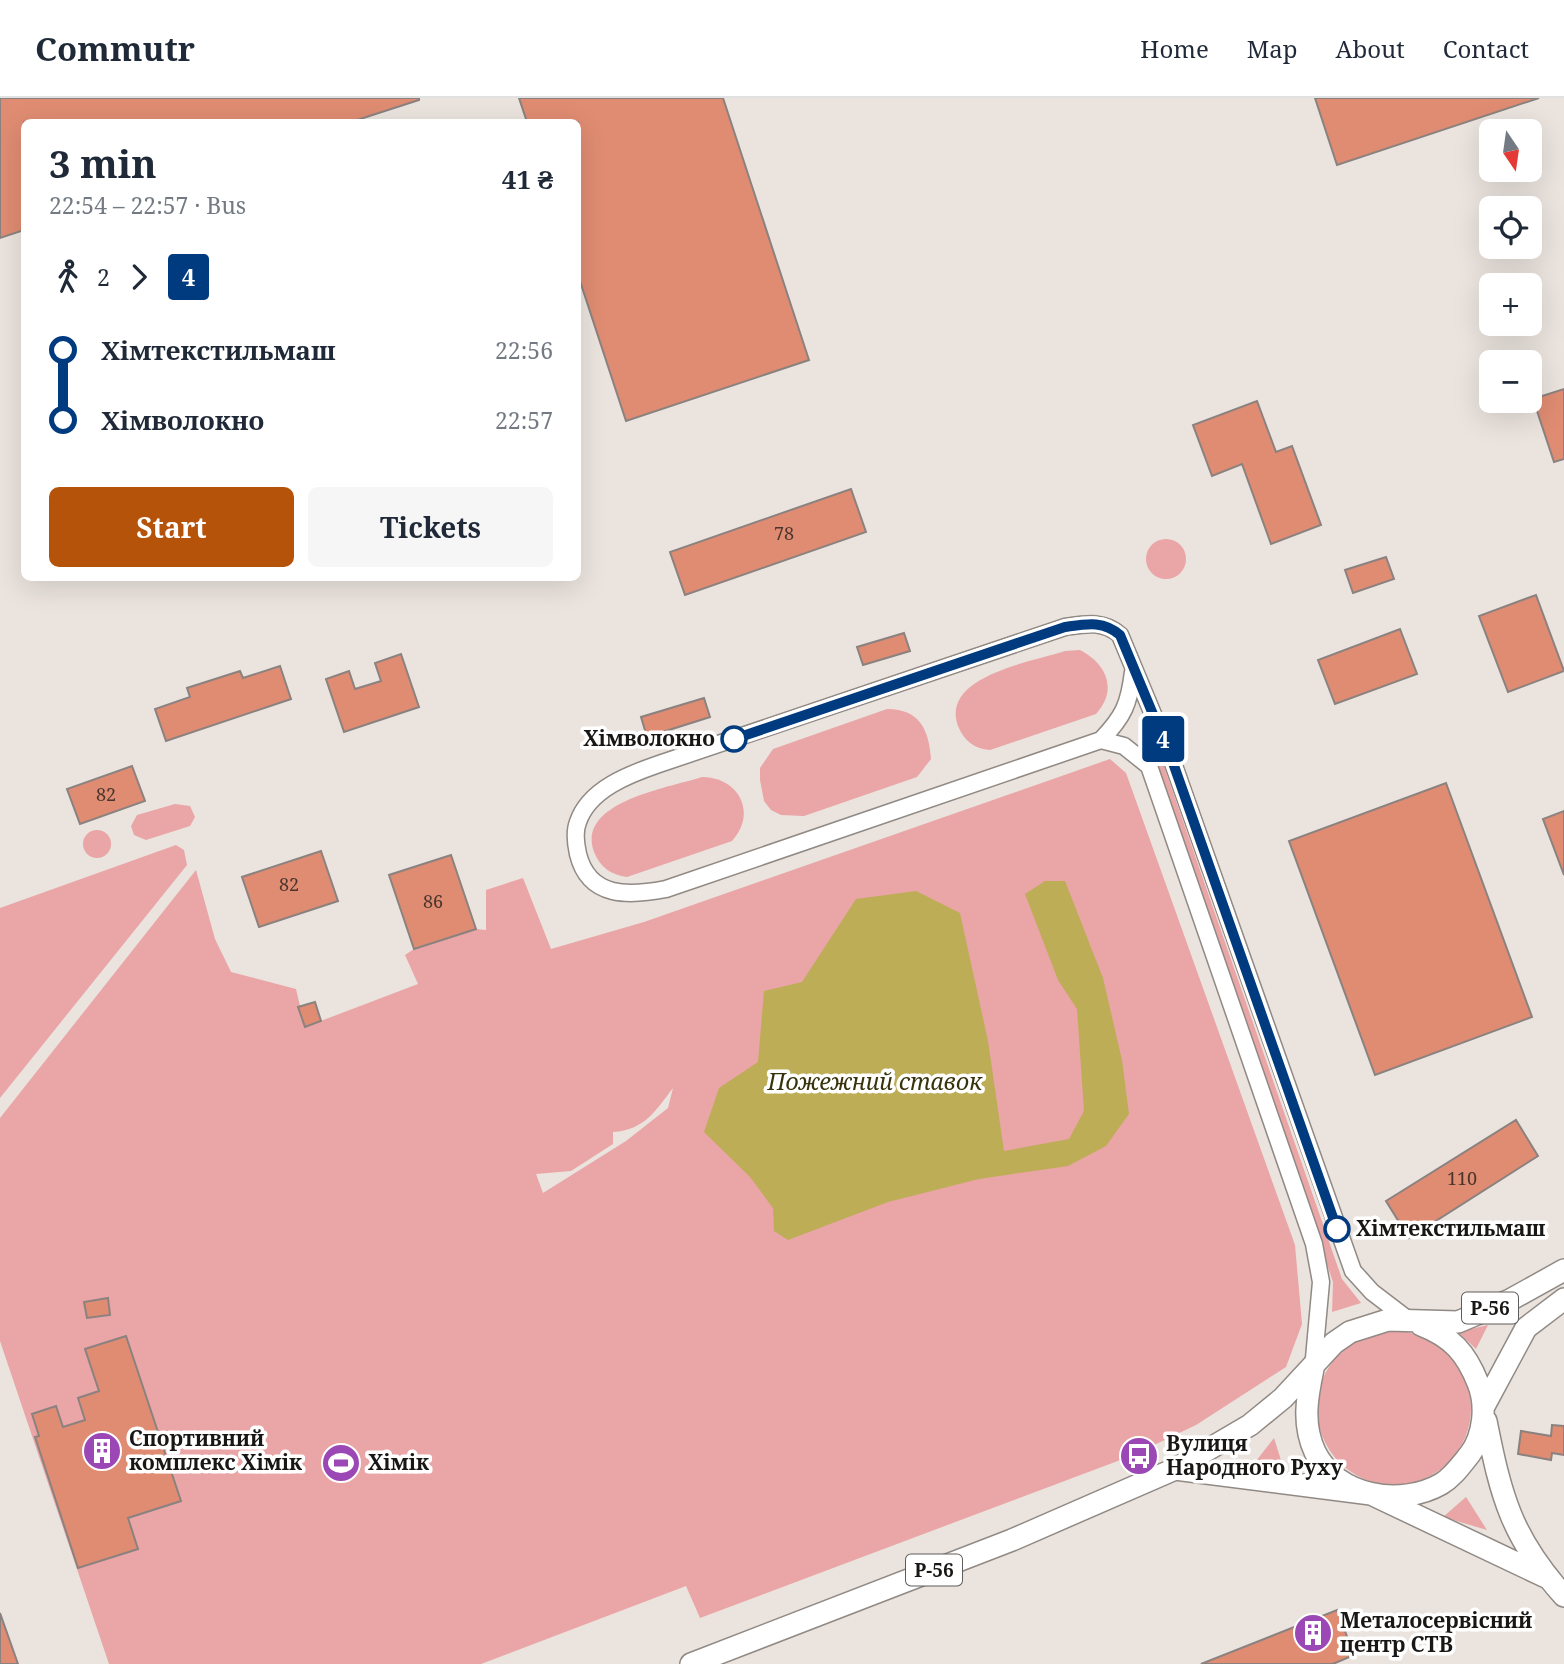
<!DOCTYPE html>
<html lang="en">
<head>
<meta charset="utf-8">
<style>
	:root { --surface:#fff; --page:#f6f6f7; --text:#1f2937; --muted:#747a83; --line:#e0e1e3; --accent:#b45309 }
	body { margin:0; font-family:"Noto Serif",serif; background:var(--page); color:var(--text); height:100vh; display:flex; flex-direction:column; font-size:26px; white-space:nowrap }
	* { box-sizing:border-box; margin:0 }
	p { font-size:23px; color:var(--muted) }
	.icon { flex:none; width:38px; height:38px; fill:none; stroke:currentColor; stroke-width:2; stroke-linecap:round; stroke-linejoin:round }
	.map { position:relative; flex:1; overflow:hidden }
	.drawer { position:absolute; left:21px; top:21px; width:560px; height:462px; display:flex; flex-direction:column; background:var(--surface); border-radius:10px; box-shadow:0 7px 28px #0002 }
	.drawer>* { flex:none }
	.badge { padding:0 14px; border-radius:5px; font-size:24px; line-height:46px }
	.needle { width:46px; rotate:167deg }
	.fabs { position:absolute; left:1479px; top:21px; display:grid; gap:14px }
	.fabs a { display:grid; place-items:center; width:63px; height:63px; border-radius:10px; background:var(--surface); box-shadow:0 7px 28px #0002; font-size:35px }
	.map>.badge { position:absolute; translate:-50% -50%; box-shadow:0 0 0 4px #fff }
	.legs { display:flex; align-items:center; gap:10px; height:77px; padding:0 28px; font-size:23px }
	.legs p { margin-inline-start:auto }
	.head { display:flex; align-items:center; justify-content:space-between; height:119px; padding:0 28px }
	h1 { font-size:38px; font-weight:700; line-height:52px }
	.cta { display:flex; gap:14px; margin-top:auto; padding:14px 28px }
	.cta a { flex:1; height:80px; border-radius:10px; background:var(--accent); color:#fff; font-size:28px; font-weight:700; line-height:80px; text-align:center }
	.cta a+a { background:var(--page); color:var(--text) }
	ul { padding:0 28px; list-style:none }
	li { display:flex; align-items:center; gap:24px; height:70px; font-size:26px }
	li i { display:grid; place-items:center; width:10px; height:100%; margin:0 9px; background:currentColor }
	li i::after { content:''; width:18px; height:18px; margin:-9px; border:5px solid; border-radius:50%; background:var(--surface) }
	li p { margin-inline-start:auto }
	li:first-child i { background:linear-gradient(#0000 50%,currentColor 0) }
	li:last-child i { background:linear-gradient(currentColor 50%,#0000 0) }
	header { display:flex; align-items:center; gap:42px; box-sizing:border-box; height:98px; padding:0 35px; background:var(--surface); border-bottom:2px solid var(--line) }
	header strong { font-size:33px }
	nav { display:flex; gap:38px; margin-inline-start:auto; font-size:24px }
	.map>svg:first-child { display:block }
	.green { fill:#eaa5a6; fill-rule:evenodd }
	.water { fill:#bdad57 }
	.building { fill:#df8c72; stroke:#8b8280; stroke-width:2 }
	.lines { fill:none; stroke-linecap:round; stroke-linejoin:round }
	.minor-casing { stroke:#908984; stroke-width:19 }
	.major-casing { stroke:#908984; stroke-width:24 }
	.minor { stroke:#fff; stroke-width:16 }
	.major { stroke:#fff; stroke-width:21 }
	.line-1-casing { stroke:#fff; stroke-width:16 }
	.line-1 { stroke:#003b80; stroke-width:10 }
	.stop-1-dot { fill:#fff; stroke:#003b80; stroke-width:3.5 }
	.labels { text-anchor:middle; stroke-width:7; stroke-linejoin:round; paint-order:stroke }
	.number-label { font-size:18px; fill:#4a342c }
	.shield { fill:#fff; stroke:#5e5d5b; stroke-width:2 }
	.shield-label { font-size:19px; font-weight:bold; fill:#191715 }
	.stop-label { font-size:21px; font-weight:bold; fill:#191715; stroke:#fff; text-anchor:end }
	.poi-label { font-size:21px; font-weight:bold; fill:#191715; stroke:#fff; text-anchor:start }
	.water-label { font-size:23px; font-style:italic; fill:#39330d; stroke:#fff }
</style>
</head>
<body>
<header>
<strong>Commutr</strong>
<nav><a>Home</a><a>Map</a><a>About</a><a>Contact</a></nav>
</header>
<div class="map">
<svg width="1564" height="1566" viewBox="0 0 1564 1566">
	<rect width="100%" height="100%" fill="#eae3de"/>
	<path class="green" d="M1146 461a20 20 0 1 1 40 0a20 20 0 1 1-40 0Z
		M1080,552C1107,566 1118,592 1096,616L990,652C975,651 964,643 958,628C940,578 1032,564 1065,553Z
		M887,611C920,611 929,632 931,661L917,679L804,718L781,717L771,712L764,703L760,682V670L773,651Z
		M1150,628L1342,1181L1361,1205L1332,1214L1333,1184L1155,662L1145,632Z
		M1110,661L1126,675L1295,1147L1302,1226L1286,1269L1196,1327L1131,1358L700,1520L686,1488L481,1566H109L0,1243V1020L196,772L215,841L231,874L296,891L305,929L418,886L405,857L414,851L476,831L486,832V792L523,780L551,851L644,824ZM673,990L668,1010L626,1043L543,1095L536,1076L571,1073L613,1046V1034C645,1032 656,1012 673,990Z
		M702,679C738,679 758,714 732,743L627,779C611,777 600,769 594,754C576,704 668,690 702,679Z
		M175,706L190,708L195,719L190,728L146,742L134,737L131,728L137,717Z
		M83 746a14 14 0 1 1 28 0a14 14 0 1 1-28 0Z
		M176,747L184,752L187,767L0,1000V810Z
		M1488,1227L1476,1251L1458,1234Z
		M1317 1310a77 77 0 1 1 154 0a77 77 0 1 1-154 0Z
		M1274,1340L1285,1375L1253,1367Z
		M1466,1399L1487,1432L1443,1419Z"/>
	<path class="water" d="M1045,783H1065L1103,880L1122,962L1129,1016L1106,1048L1068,1068L979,1081L888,1104L788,1142L774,1133L773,1110L750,1079L704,1034L719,990L758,964L764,893L802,884L856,801L916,793L960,815L988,943L1004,1053L1069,1041L1084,1013L1077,911L1058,882L1025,796Z"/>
	<path class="building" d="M0,0H419V2L351,24H24V132L0,140Z
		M519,0H723L809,262L626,323L578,177V24H527Z
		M1315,0H1539L1337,67Z
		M1564,291V361L1554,364L1533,301Z
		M1257,303L1276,354L1292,348L1321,427L1271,446L1242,366L1212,378L1193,327Z
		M851,391L866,434L685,497L670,454Z
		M1386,459L1394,481L1353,495L1345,472Z
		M1536,497L1564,573L1508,594L1479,518Z
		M1400,531L1417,576L1335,606L1318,562Z
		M904,535L910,553L863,567L857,549Z
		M401,556L419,609L344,634L326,581L349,573L355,591L381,583L375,565Z
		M280,568L291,601L166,643L155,611L190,599L187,590L240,573L243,580Z
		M704,600L710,619L647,639L641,619Z
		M132,668L145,703L80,726L67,691Z
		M1446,685L1532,919L1375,977L1289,743Z
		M1564,713V777L1543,721Z
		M321,753L338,803L259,829L242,779Z
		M451,757L476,831L414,851L389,777Z
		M315,904L321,923L305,929L298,909Z
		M1516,1022L1538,1058L1409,1140L1386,1103Z
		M108,1200L110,1217L87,1220L84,1204Z
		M126,1238L181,1403L128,1420L138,1451L78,1470L35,1339L39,1338L32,1316L56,1308L63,1329L85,1322L78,1300L99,1293L85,1251Z
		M1552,1327L1564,1328V1357L1552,1355L1551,1362L1518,1356L1521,1333L1551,1338Z
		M1337,1512L1354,1557L1333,1566H1201Z
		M0,1515L18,1566H0Z"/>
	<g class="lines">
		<defs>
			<path id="minor" d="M1101,642C1124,618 1129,606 1133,574
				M1313,1271L1321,1184L1314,1146L1149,668L1124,648L1101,642L666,791C630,798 589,801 578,756C576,747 574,734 578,724C589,691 630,676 659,666L1065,529C1085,526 1103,522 1120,537L1172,662L1353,1173L1372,1194L1410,1223"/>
			<path id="major" d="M1313,1271C1307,1299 1302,1326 1315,1354C1337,1399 1401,1409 1441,1386C1453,1379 1461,1367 1470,1356C1484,1337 1487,1307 1478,1285C1466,1255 1452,1239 1421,1227
				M1483,1310L1526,1230L1564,1201
				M1486,1323C1501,1398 1511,1439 1564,1498
				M1175,1371L1371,1396L1548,1480
				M691,1566L1012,1442L1175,1371L1250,1327L1283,1300L1334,1245L1350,1234L1388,1222L1458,1224L1510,1202L1564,1172"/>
		</defs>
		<use href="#minor" class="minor-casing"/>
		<use href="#major" class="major-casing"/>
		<use href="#minor" class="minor"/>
		<use href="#major" class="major"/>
	</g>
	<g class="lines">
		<defs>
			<path id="line-1" d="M734,641L1065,529C1086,526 1103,522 1120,537L1172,662L1337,1131"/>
		</defs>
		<use href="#line-1" class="line-1-casing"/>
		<use href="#line-1" class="line-1"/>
	</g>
	<defs>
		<symbol id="building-disc" viewBox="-11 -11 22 22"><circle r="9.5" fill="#9b47b6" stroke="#fff"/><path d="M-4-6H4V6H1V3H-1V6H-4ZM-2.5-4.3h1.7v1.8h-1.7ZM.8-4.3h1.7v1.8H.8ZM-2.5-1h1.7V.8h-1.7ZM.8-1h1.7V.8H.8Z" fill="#fff"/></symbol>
		<symbol id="bus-disc" viewBox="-11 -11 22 22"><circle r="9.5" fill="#9b47b6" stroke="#fff"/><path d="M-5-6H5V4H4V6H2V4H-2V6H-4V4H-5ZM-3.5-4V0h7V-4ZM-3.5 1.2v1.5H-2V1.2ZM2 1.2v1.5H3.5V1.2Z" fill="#fff"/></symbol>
		<symbol id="stadium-disc" viewBox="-11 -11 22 22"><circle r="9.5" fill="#9b47b6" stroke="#fff"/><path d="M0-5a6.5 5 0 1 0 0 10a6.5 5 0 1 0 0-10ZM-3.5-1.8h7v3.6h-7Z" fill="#fff"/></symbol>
	</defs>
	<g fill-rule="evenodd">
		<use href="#building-disc" x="80" y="1331" width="44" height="44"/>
		<use href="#bus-disc" x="1117" y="1336" width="44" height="44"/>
		<use href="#stadium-disc" x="319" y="1343" width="44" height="44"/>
		<use href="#building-disc" x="1291" y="1513" width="44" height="44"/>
	</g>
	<g class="stop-1-dot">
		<circle cx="734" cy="641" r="12"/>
		<circle cx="1337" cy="1131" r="12"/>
	</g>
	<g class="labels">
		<g class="number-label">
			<text x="784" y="442">78</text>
			<text x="106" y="703">82</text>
			<text x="289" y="793">82</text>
			<text x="433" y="810">86</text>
			<text x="1462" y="1087">110</text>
		</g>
		<g class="shield">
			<rect x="1462" y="1194.5" width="56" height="31" rx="5"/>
			<rect x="906" y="1456.5" width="56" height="31" rx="5"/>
		</g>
		<g class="shield-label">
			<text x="1490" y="1217">Р-56</text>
			<text x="934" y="1479">Р-56</text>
		</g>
		<g class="stop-label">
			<text x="715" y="648">Хімволокно</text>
			<text x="1356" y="1138" text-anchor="start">Хімтекстильмаш</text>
		</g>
		<g class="poi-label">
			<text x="129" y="1348">Спортивний<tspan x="129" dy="24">комплекс Хімік</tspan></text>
			<text x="1166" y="1353">Вулиця<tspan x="1166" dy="24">Народного Руху</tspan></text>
			<text x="368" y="1372">Хімік</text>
			<text x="1340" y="1530">Металосервісний<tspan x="1340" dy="24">центр СТВ</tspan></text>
		</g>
		<g class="water-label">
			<text x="875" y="992">Пожежний ставок</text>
		</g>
	</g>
</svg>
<div class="fabs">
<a><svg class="needle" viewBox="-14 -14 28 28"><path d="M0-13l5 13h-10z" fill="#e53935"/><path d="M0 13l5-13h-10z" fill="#747a83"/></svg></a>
<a><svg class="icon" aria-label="locate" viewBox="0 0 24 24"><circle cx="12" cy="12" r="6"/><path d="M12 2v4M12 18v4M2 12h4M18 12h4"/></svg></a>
<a>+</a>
<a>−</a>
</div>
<b class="badge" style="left:1163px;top:641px;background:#003b80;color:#fff">4</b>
<section class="drawer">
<div class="head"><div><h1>3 min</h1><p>22:54 – 22:57 · Bus</p></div><b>41 ₴</b></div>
<div class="legs"><svg class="icon" aria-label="walk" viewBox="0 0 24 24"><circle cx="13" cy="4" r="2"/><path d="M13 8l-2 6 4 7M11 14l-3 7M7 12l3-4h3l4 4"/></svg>2<svg class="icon" aria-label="forward" viewBox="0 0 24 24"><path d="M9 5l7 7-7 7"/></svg><b class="badge" style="background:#003b80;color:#fff">4</b></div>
<ul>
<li><i style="color:#003b80"></i><b>Хімтекстильмаш</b><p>22:56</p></li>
<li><i style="color:#003b80"></i><b>Хімволокно</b><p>22:57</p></li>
</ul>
<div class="cta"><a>Start</a><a>Tickets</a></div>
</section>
</div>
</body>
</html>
